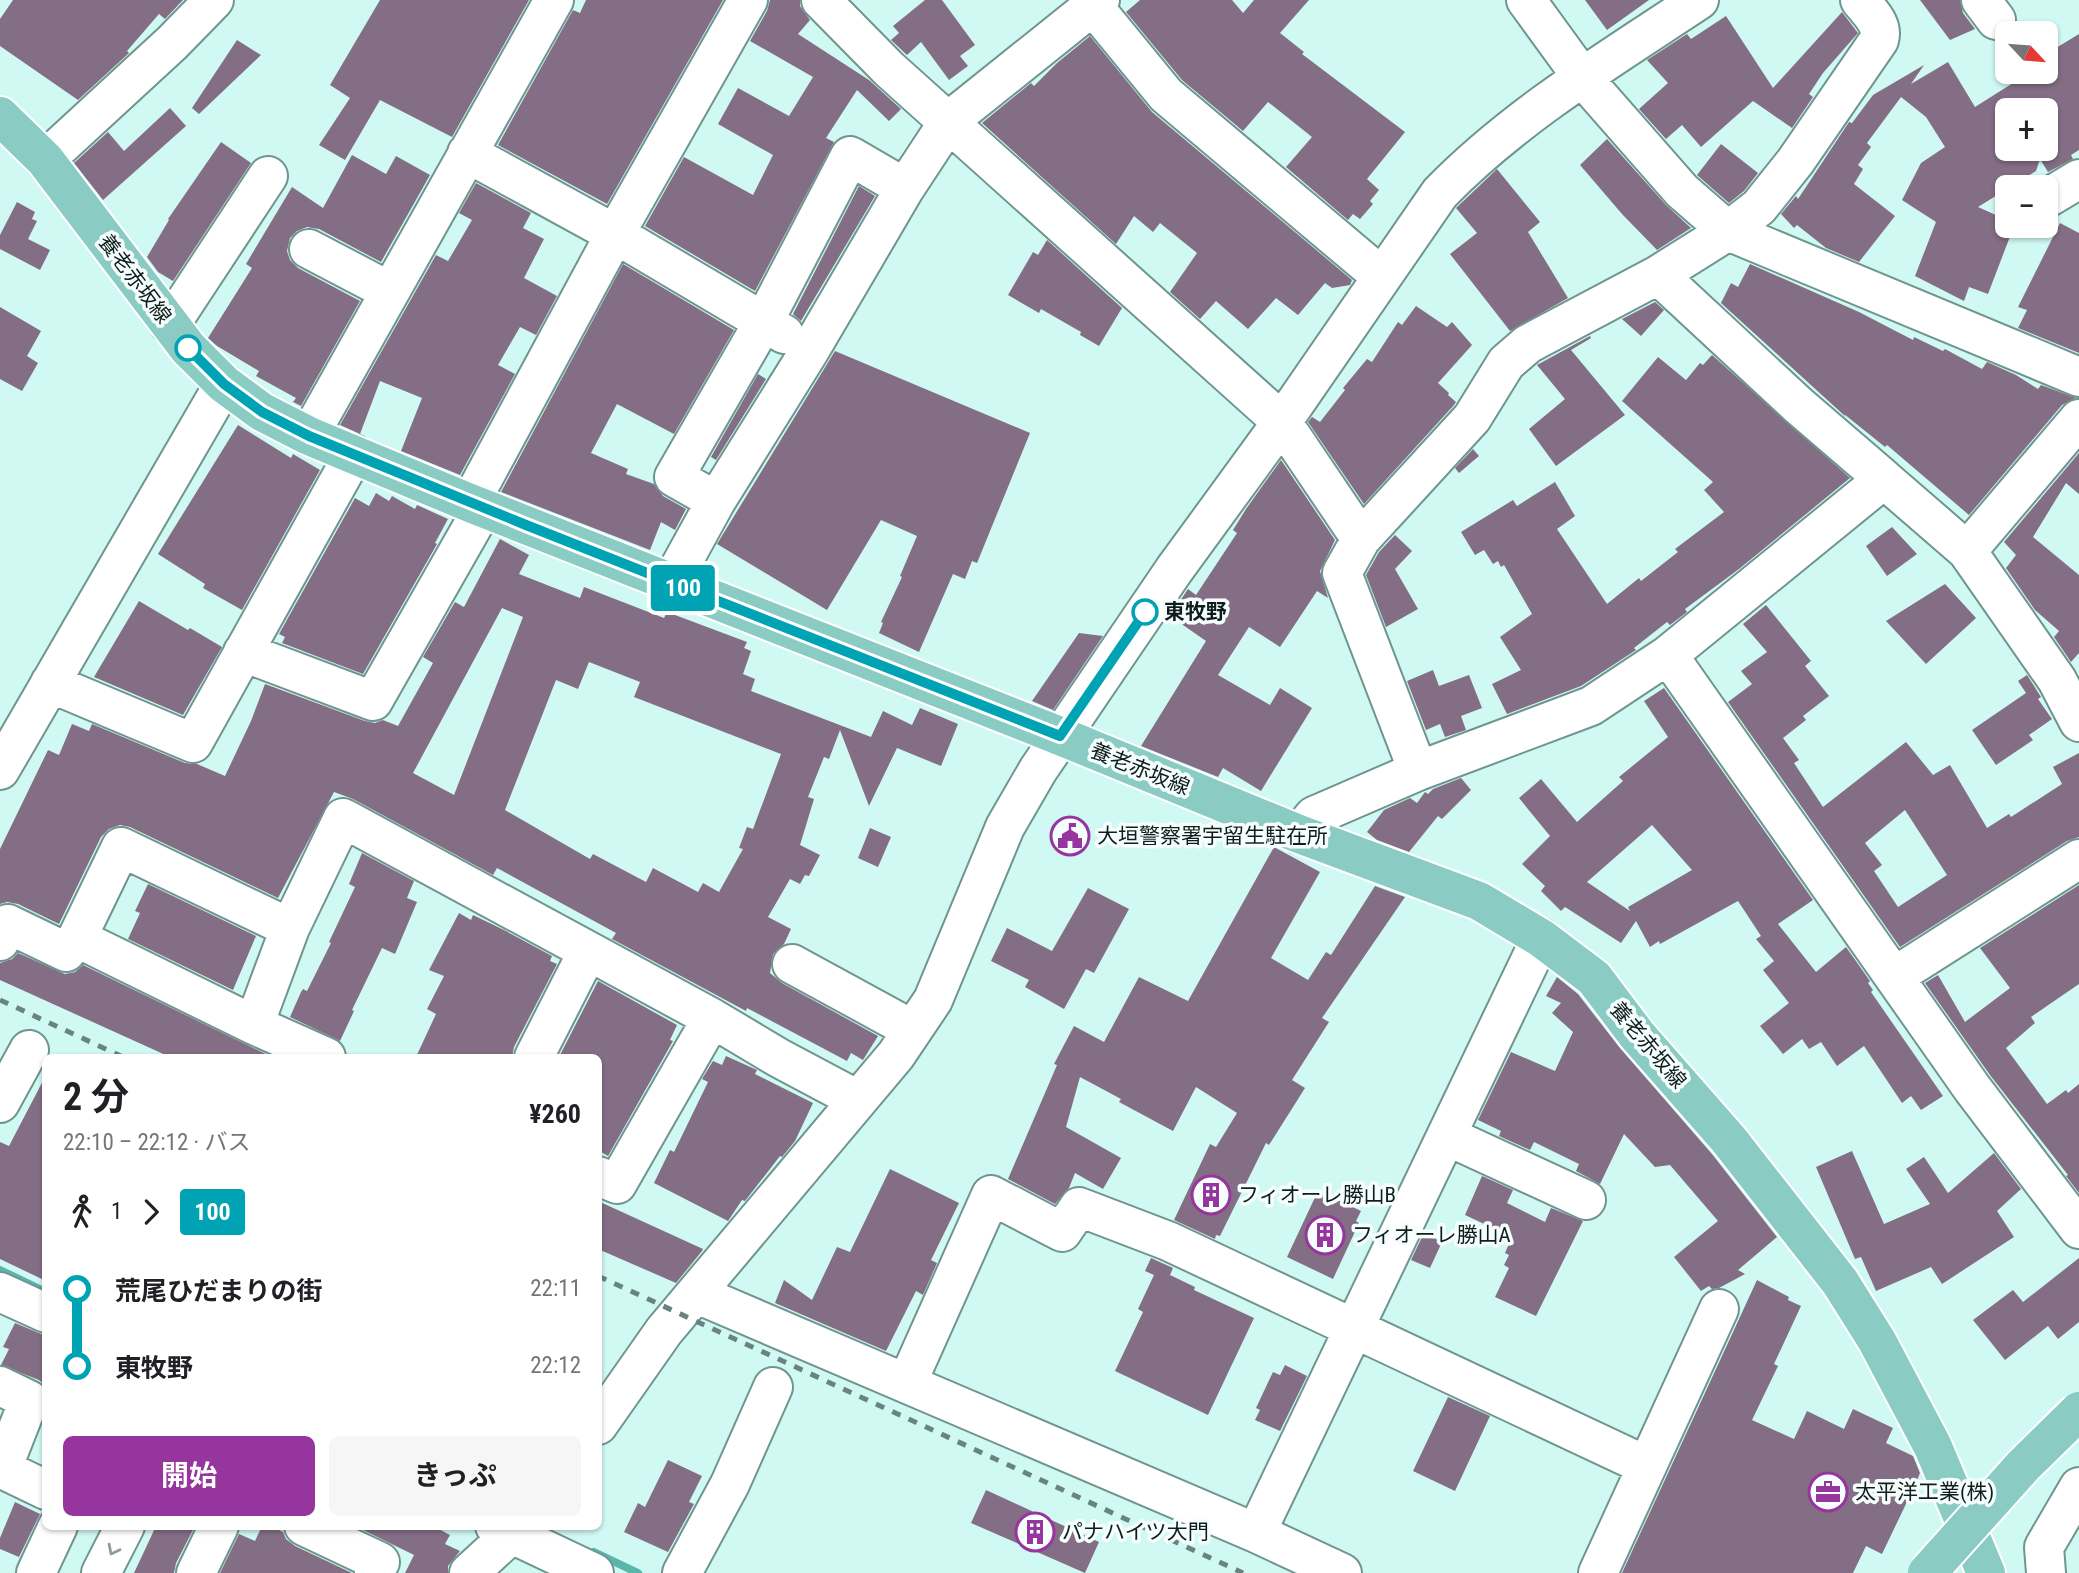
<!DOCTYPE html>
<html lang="ja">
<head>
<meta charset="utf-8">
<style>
	:root { --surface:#fff; --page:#f6f6f6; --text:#202124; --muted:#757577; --accent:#96359d }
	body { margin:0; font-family:"Roboto Condensed","Noto Sans JP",sans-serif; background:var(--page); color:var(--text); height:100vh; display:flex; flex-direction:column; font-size:26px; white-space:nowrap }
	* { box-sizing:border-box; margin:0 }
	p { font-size:23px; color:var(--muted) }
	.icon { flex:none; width:38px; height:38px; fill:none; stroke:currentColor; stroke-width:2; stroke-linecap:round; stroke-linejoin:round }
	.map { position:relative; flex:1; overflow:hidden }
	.panel { position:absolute; left:42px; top:1054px; width:560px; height:476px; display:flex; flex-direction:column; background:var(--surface); border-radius:10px; box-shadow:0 2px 5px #0004 }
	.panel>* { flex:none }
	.badge { padding:0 14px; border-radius:5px; font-size:24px; line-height:46px }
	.needle { width:46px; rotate:116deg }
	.fabs { position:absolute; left:1995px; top:21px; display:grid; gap:14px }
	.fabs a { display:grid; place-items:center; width:63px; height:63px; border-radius:10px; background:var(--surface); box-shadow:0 2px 5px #0004; font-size:35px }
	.map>.badge { position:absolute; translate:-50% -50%; box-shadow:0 0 0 4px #fff }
	.legs { display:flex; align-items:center; gap:10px; height:77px; padding:0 21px; font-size:23px }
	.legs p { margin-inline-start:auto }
	.head { display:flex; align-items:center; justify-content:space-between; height:119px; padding:0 21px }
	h1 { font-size:38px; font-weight:700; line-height:52px }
	.cta { display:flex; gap:14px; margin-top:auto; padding:14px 21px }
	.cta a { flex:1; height:80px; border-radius:10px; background:var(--accent); color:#fff; font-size:28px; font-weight:700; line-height:80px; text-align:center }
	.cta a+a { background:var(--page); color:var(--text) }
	ul { padding:0 21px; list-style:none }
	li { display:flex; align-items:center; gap:24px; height:77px; font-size:26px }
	li i { display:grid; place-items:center; width:10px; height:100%; margin:0 9px; background:currentColor }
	li i::after { content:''; width:18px; height:18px; margin:-9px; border:5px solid; border-radius:50%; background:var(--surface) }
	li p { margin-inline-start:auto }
	li:first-child i { background:linear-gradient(#0000 50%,currentColor 0) }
	li:last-child i { background:linear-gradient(currentColor 50%,#0000 0) }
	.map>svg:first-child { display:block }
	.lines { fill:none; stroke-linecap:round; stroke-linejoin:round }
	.stream { stroke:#5ab6aa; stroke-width:8 }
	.building { fill:#846e85; fill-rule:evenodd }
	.minor-casing { stroke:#6f958f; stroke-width:42 }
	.major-casing { stroke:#fff; stroke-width:42 }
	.minor { stroke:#fff; stroke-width:38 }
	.major { stroke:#8acbc4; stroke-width:38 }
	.rail { stroke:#698480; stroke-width:5; stroke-dasharray:9 9; stroke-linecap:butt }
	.major-bridge-casing { stroke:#fff; stroke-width:42; stroke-linecap:butt }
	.major-bridge { stroke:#8acbc4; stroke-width:38 }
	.oneway { stroke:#939a99 }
	.line-1-casing { stroke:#fff; stroke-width:16 }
	.line-1 { stroke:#00a3b4; stroke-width:10 }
	.stop-1-dot { fill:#fff; stroke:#00a3b4; stroke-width:3.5 }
	.labels { text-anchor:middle; stroke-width:7; stroke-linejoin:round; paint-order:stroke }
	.street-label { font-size:21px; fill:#0f1e1c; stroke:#f6fefd }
	.stop-label { font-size:21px; font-weight:bold; fill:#0f1e1c; stroke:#f6fefd; text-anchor:start }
	.poi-label { font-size:21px; fill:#0f1e1c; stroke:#f6fefd; text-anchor:start }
</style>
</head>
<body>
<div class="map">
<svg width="2079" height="1573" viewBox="0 0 2079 1573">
	<rect width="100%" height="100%" fill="#d0f9f3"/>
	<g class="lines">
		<path class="stream" d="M0,1270L46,1292
			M594,1552L638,1573"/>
	</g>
	<path class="building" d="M13,0H183L165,19L159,14L127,51L129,53L78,100L0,46V19Z
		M380,0H529L452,137L380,100L345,160L319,145L350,98L330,85Z
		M586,0H723L607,204L498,145L573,10L580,13Z
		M770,0H800V6L810,20L798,34L869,80L901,109L889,121L857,90L826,138L834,142L755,291L645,226L684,157L753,195L773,155L718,124L738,88L789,116L813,77L750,41L767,11Z
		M925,0H942L975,45L960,56L968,66L949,80L921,42L907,55L891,40L899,33L893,26Z
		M1140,0H1232L1243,13L1254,0H1309L1280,33L1304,52L1302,54L1405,132L1367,179L1379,190L1370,201L1373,204L1360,219L1353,214L1348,220L1286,167L1312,137L1268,102L1243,131L1182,80L1126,12Z
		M1585,0H1649L1607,30Z
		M1920,0H1960L1963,13L1975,29L1950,40Z
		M1842,12L1858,33L1823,73L1809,94L1813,97L1792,128L1753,101L1701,147L1682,125L1666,139L1639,109L1668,83L1647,60L1687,34L1691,39L1726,16L1773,88Z
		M2079,34V150L2071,155L2073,159L2048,172L2040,159L2036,171L1978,207L2007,220V226H2014L1988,294L1969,287L1964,301L1915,276L1936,222L1902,200L1921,163L1945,147L1926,117L1901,97L1867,143L1871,147L1858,165L1863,169L1854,184L1895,216L1859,262L1826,248L1797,225L1794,228L1781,214L1796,196L1798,199L1849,122L1852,123L1873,95L1924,65L1911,84L1948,62L1975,107L2024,76L2021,72H2046V51L2055,45L2056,48ZM2007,110H2046V149H2007Z
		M1090,36L1152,112L1352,280L1350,285L1332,288L1325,283L1298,315L1276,298L1248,329L1216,301L1200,319L1170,292L1197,253L1160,223L1153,232L1134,216L1116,244L982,123L1031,83L1034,86L1057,63Z
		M237,40L261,55L199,114L192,108Z
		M170,108L186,126L103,200L74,163L108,132L124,151Z
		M1607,139L1666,205L1691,228L1657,250L1622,214L1580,165Z
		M221,142L251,163L173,281L158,272L147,257L169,220L168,219Z
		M1721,144L1758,173L1744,191L1729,203L1697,175Z
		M352,155L386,174L396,156L430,175L381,262L319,229L307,227L297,231L290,238L287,251L290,260L298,268L360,301L301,406L293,402L296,398L256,376L259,371L217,346L208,338L252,268L246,264L292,187L323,208Z
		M1497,169L1540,222L1528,232L1568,298L1510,331L1450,254L1477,233L1456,208Z
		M476,183L531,213L523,228L544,239L524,278L557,296L536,335L520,327L498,365L515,374L460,475L401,451L422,398L380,381L360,434L340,425L436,255L448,261L472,220L459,213Z
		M859,186L875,196L801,321L793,314Z
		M17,202L35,212L32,219L37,221L28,239L50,250L40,270L0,249V235Z
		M2060,223L2079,233V353L2018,328L2027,310L2018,307Z
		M1047,240L1122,308L1099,346L1080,335L1081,332L1041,309L1039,313L1008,295L1033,252L1038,255Z
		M623,264L734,330L674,434L617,404L591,453L628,469L626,474L654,484L663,496L686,509L675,530L661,522L650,550L501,492Z
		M1750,264L1859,312L1913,340L1914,337L1943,351L1945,349L1982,369L1987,362L2016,375L2038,389L2041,385L2076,398L2062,405L1969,515L1887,445L1885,447L1844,414L1846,417L1721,303L1731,283L1738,287Z
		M1655,302L1664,310L1641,336L1622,319Z
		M1416,306L1447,327L1452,322L1472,345L1438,383L1449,393L1448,395L1456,402L1454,405L1364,504L1308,422L1312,417L1320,422L1345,390L1343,388L1367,359L1372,362L1398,322L1402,325Z
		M0,307L41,331L27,356L38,363L22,391L0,379Z
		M1590,336L1591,338L1571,350L1625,415L1556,466L1529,429L1565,399L1537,365Z
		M835,351L1030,433L977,563L972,561L965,579L953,574L919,652L879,633L883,623L881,622L902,577L900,576L917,536L881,520L827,610L717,544Z
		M1712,355L1850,478L1739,569L1685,609L1687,612L1670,625L1667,622L1634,648L1636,650L1581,686L1507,714L1492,684L1521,670L1500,637L1532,614L1504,565L1501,567L1498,561L1493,564L1484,550L1475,555L1461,532L1513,500L1517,506L1555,482L1575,516L1557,529L1607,604L1639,578L1641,581L1678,552L1675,549L1724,512L1704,490L1713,482L1622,401L1658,357L1686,380L1700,363L1703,365Z
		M758,374L766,379L716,460L711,457Z
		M238,425L291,458L293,454L320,470L242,610L203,588L205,584L158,554Z
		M1473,449L1479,456L1459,473L1455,468Z
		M2079,453V494L2066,483L2033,537L2079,575V653L2071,662L2054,637L2059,631L2035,610L2006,568L2016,555L2004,542Z
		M1281,460L1335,540L1320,571L1328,598L1317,591L1280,647L1249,627L1218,675L1270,705L1280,688L1312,708L1261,791L1223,768L1218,777L1141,746L1206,641L1170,616L1188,589L1196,595L1237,533L1233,530L1246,509Z
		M376,493L389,501L392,496L415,509L417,505L448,519L435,543L437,544L363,674L282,643L285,637L279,634L355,498L369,506Z
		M1892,527L1917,554L1887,576L1866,546Z
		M1395,535L1412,551L1395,569L1418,609L1386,627L1366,575L1379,552Z
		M500,539L529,555L519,574L580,598L584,587L664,618L667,612L747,642L744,648L751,651L743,674L755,679L751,691L871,737L883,711L912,725L920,708L958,724L941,766L897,748L869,806L840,730L829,759L824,757L808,797L814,799L800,845L820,855L809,876L805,875L800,884L790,879L768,917L791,929L784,944L773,954L770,973L782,983L878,1036L863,1060L851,1053L847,1061L747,1008L746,1011L612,939L616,933L497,868L493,875L353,799L334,792L278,898L130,827L120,825L109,829L101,837L59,924L18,904L7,902L0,904V849L48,750L59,755L72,724L89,731L92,724L185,763L197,764L225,776L251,721L265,684L365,721L375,723L383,720L398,726L433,663L423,657L455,602L464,607ZM502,608L523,617L454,795L413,773ZM589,662L640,682L634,697L781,754L753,829L747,827L739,848L743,849L719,892L703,883L698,892L653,868L646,882L593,854L590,859L505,810L556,680L578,689Z
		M1945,584L1976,618L1926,664L1886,621Z
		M139,601L188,630L190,628L222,647L183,715L94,677Z
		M1766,605L1811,661L1805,666L1829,696L1803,716L1806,720L1783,738L1799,760L1794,763L1823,807L1906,742L1933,775L1950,765L1987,828L2009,814L2011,817L2062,784L2053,767L2079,753V837L2067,841L1900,947L1728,702L1752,684L1741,671L1767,652L1743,624ZM1905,810L1947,875L1898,907L1874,871L1882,865L1865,843Z
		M1079,633L1103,636L1053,710L1032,701Z
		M1433,670L1439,686L1469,675L1482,708L1461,716L1466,730L1445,737L1440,724L1426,730L1407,681Z
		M2027,675L2041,697L2038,699L2052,719L2029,735L2033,740L1996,765L1972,730L2026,693L2018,681Z
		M1664,688L1813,900L1778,924L1816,972L1846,947L1870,981L1868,983L1873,990L1871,992L1943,1096L1921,1110L1911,1096L1902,1103L1864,1046L1837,1066L1821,1042L1809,1049L1802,1039L1783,1054L1760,1026L1789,1003L1763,970L1774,961L1756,939L1761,936L1738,901L1660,944L1659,941L1650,947L1636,921L1621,943L1565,907L1561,911L1541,891L1545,886L1522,864L1550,836L1519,798L1541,779L1577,822L1623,781L1619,777L1668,737L1644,701ZM1652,825L1692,870L1628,907L1630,911L1587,882Z
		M1461,778L1471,790L1442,819L1438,816L1409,852L1377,840L1367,832L1384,810L1410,798L1417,803L1425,792L1428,794L1433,789Z
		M870,828L891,837L878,867L858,858Z
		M1274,847L1320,872L1271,958L1308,980L1326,952L1331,955L1375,886L1405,897L1322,1018L1329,1022L1292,1080L1305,1088L1269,1145L1266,1143L1220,1236L1216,1235L1215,1239L1174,1220L1210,1144L1216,1147L1237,1113L1196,1087L1173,1131L1119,1102L1121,1099L1080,1077L1066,1127L1121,1158L1103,1189L1075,1173L1069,1188L1055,1204L1008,1179L1057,1065L1054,1064L1074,1026L1104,1042L1139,977L1188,1001Z
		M362,853L414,881L407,898L417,902L395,954L382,948L352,1010L354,1011L340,1041L290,1017L301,992L303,989L307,991L331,943L329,942L355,887L349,884Z
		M148,884L256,936L233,990L128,939L140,913L135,911Z
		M2079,885V984L2031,1017L2035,1023L2006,1048L2047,1104L2066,1090L2068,1093L2079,1084V1193L2066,1176L2068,1175L1990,1075L1925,983L1938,975L1965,1022L2010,988L1980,948Z
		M1088,888L1129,909L1094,973L1086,969L1064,1009L1025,987L1029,980L991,961L1007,928L1052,951Z
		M459,913L471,920L473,915L504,930L552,956L550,961L557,964L514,1047L512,1057H416L436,1014L427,1009L444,976L429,970Z
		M18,953L65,974L75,972L83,965L272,1057H170L0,980V963L12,959Z
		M1557,977L1578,994L1620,1048L1712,1154L1777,1237L1738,1270L1745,1274L1719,1288L1712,1289L1709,1286L1701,1291L1674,1257L1718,1221L1670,1165L1655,1167L1624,1134L1600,1184L1576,1171L1579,1164L1534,1142L1530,1150L1499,1136L1501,1131L1478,1120L1511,1052L1555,1071L1573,1032L1552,1013L1561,1003L1546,996Z
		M598,981L677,1025L670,1040L673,1041L608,1156L598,1150V1057H559Z
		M726,1056L757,1070L755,1074L813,1103L795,1141L782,1157L780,1156L745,1201L742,1200L728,1221L654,1183L670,1150L674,1152L708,1082L702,1079L713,1061L722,1065Z
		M46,1075V1281L0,1259V1142L9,1146Z
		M1852,1151L1884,1224L1930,1204L1906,1169L1924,1157L1948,1193L1994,1153L2021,1189L1997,1211L2014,1237L1942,1284L1931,1267L1876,1291L1861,1257L1855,1259L1816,1167Z
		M890,1169L959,1203L931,1260L937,1263L923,1295L916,1291L886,1351L775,1303L784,1280L812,1300L837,1247L850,1252Z
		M1482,1176L1513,1190L1507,1203L1545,1222L1551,1208L1583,1221L1536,1316L1495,1297L1509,1268L1504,1265L1509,1255L1505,1253L1512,1237L1465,1215Z
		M1318,1191L1361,1211L1356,1221L1359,1223L1333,1279L1287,1257Z
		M598,1201L703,1249L702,1251L676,1283L598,1249Z
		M1424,1233L1442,1242L1430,1268L1411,1260Z
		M1151,1258L1173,1268L1170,1275L1195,1287L1194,1290L1254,1318L1208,1415L1115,1371L1143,1312L1138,1309L1154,1275L1145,1271Z
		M2079,1258V1322L2058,1339L2048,1326L2005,1360L1973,1320L2013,1290L2023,1302Z
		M1757,1280L1789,1297L1788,1300L1801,1306L1774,1364L1778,1366L1752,1420L1794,1439L1807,1411L1844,1429L1853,1409L1893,1428L1886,1443L1913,1456L1920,1473L1916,1483L1882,1554L1866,1546L1853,1573H1622Z
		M15,1323L46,1336V1386L39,1380L1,1365L9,1349L3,1347Z
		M1285,1365L1307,1376L1280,1431L1255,1420L1260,1410L1256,1408L1273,1372L1280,1375Z
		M1448,1397L1490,1416L1455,1491L1413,1471Z
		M668,1460L702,1476L689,1502L694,1504L668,1552L624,1532L638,1503L645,1507Z
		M986,1490L1099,1542L1085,1573L971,1523Z
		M15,1502L40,1514L19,1557L0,1549V1538Z
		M156,1526H195L176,1563L174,1573H134Z
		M262,1526H272L283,1532L286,1539L295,1546L352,1573H220L239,1534L255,1541Z
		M355,1526H433L450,1535L445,1544L460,1551L448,1566V1573H405L414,1555Z"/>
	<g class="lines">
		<defs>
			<path id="minor" d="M821,0L889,69L1282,422L1361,539L1472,418L1506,363L1528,344L1658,275L1728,231L1759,207L1795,162L1879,40C1884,24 1869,12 1860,0
				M1526,0L1582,77L1682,191L1728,231L2079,377
				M1981,0L1996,20
				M1093,6L1166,95L1382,277
				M467,153L615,234L784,334
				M45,160L172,43L214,0
				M2049,197L2079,179
				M309,249L389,291
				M1658,275L1798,405L1884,479
				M170,325L268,176
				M309,436L554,0
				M716,501L674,477L764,321L850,156L905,188
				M470,503L615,234L748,0
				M1361,539L1342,573L1418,771
				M1967,551L2079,419
				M671,583L716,501L810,350L905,188L949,121L1100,0
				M243,652L373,701L483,508
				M1668,655L1972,1088L2079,1229
				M50,683L193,743L354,454
				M0,770L224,384
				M1299,834L1314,816L1418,771L1591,706L1668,655L1884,479L1967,551L2057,680L2079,722
				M290,928L121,847L77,938L254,1025L326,1057
				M0,941L8,924L66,952L77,938
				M792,964L913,1030
				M1895,976L2079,859
				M712,1018L779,1058L858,1100
				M254,1025L290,928L343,818L712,1018L617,1184L598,1176
				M534,1057L588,951
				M0,1103L29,1050
				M1447,1136L1586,1200
				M0,1292L46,1313
				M697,1294L1256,1533L1541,938
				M907,1383L991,1195L1062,1232L1079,1207L1168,1241L1647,1466
				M0,1386L29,1400L2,1469
				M598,1425L664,1331L896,1055L933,1000L1005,827L1038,770L1174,570L1282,422L1440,193C1515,116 1610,59 1699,0
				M0,1468L46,1490
				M304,1526L380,1562L374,1573
				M495,1526L594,1573
				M1256,1533L1342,1573
				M36,1573L58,1526
				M101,1573L125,1526
				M196,1573L219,1526
				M469,1573L520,1526
				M682,1573L730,1484L773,1387
				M1598,1573L1719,1309
				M2046,1573L2044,1547L2079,1487"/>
			<path id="major" d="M0,116L45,160L188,348L224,384L262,412L309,436L470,503L1060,736L1299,834L1479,901L1541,938L1594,978L1637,1035L1729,1140L1840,1282L1877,1341L1933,1447L1986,1573"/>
		</defs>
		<use href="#minor" class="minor-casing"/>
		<use href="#major" class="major-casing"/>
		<use href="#minor" class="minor"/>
		<use href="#major" class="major"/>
		<path class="rail" d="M0,1000L123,1057
			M598,1276L1243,1573"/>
		<defs>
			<path id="major-bridge" d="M1927,1573L2023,1466L2079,1411"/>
		</defs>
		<use href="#major-bridge" class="major-bridge-casing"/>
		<use href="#major-bridge" class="major-bridge"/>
	</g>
	<defs><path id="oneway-chevron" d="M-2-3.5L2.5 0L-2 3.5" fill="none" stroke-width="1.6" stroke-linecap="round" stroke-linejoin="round" transform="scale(1.75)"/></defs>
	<use class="oneway" href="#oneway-chevron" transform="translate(113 1550) rotate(117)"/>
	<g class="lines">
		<defs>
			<path id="line-1" d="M188,348L224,384L262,412L309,436L526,525L1060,736L1145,612"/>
		</defs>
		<use href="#line-1" class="line-1-casing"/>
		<use href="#line-1" class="line-1"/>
	</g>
	<defs>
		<symbol id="civic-ring" viewBox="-11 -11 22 22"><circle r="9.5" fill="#f6fefd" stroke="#96359d" stroke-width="1.5"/><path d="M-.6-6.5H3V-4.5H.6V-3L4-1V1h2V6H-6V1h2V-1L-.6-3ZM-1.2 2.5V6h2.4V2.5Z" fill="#96359d"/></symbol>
		<symbol id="building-ring" viewBox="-11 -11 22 22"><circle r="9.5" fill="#f6fefd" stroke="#96359d" stroke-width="1.5"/><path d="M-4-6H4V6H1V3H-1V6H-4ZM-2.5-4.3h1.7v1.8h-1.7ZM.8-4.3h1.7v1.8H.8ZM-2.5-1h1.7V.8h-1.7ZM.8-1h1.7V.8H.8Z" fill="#96359d"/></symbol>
		<symbol id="office-ring" viewBox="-11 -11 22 22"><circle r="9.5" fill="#f6fefd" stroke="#96359d" stroke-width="1.5"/><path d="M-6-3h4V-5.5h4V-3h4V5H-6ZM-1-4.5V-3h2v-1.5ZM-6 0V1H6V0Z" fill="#96359d"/></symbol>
	</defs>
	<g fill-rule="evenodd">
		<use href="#civic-ring" x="1048" y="814" width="44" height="44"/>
		<use href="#building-ring" x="1189" y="1173" width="44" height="44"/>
		<use href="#building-ring" x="1303" y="1213" width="44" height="44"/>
		<use href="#office-ring" x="1806" y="1470" width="44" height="44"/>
		<use href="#building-ring" x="1013" y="1510" width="44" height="44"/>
	</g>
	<g class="stop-1-dot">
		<circle cx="188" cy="348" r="12"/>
		<circle cx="1145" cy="612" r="12"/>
	</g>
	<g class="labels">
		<g class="street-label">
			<text transform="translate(135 279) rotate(53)" y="7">養老赤坂線</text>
			<text transform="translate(1140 769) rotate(22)" y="7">養老赤坂線</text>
			<text transform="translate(1648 1045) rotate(50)" y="7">養老赤坂線</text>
		</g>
		<g class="stop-label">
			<text x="1164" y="619">東牧野</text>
		</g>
		<g class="poi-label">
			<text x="1097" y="843">大垣警察署宇留生駐在所</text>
			<text x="1238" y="1202">フィオーレ勝山B</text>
			<text x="1352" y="1242">フィオーレ勝山A</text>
			<text x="1855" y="1499">太平洋工業(株)</text>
			<text x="1062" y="1539">パナハイツ大門</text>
		</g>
	</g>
</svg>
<div class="fabs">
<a><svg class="needle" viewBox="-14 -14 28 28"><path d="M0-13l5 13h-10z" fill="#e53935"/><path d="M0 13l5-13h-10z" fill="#757577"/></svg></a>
<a>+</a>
<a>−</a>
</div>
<b class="badge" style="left:683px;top:588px;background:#00a3b4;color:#fff">100</b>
<section class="panel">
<div class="head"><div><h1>2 分</h1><p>22:10 – 22:12 · バス</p></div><b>¥260</b></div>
<div class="legs"><svg class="icon" aria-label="walk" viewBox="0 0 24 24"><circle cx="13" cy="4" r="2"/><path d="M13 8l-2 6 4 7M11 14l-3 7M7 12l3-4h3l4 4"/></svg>1<svg class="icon" aria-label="forward" viewBox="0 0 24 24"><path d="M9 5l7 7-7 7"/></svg><b class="badge" style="background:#00a3b4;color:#fff">100</b></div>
<ul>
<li><i style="color:#00a3b4"></i><b>荒尾ひだまりの街</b><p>22:11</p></li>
<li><i style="color:#00a3b4"></i><b>東牧野</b><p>22:12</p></li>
</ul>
<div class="cta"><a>開始</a><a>きっぷ</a></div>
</section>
</div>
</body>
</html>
